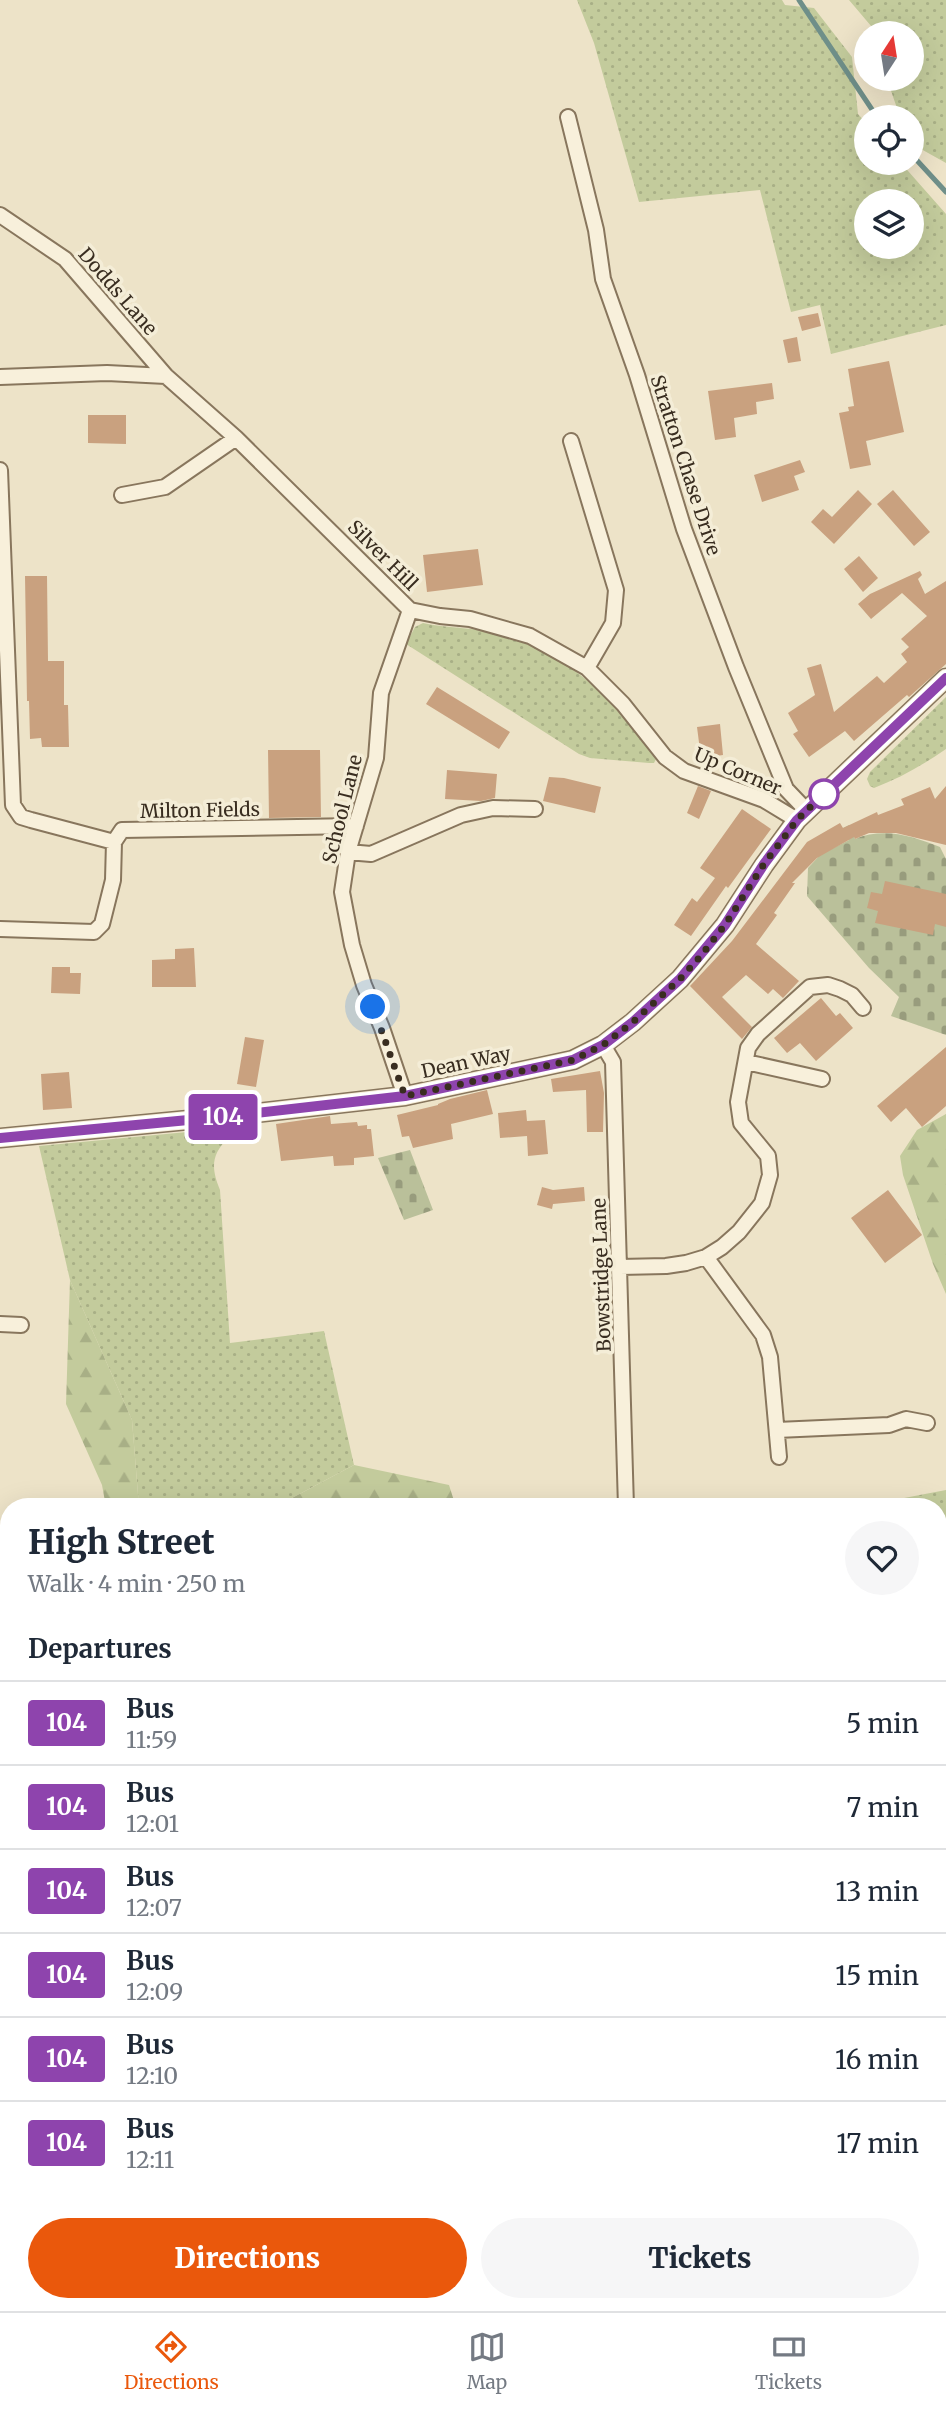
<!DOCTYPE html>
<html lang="en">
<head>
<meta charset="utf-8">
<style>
	:root { --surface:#fff; --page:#f6f6f7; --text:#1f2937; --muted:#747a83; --line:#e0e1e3; --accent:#ea580c }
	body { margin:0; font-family:Merriweather,serif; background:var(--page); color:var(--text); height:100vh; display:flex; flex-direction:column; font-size:26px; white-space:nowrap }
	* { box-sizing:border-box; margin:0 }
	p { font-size:23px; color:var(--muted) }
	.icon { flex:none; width:38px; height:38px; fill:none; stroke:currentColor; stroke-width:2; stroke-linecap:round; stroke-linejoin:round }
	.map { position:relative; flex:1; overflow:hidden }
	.side { position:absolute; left:0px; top:1498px; width:947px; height:814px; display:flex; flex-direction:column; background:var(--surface); border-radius:28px 28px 0 0; box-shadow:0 7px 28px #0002 }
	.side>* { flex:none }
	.badge { padding:0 14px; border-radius:5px; font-size:24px; line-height:46px }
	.needle { width:46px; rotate:12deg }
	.buttons { position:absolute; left:854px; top:21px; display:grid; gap:14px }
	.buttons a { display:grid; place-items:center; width:70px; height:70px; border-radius:50%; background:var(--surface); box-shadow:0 7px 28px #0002; font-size:35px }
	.you { position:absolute; width:35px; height:35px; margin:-18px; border:5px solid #fff; border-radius:50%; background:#1a73e8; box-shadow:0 0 0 10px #1a73e833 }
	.map>.badge { position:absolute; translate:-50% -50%; box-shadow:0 0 0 4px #fff }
	h2 { padding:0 28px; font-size:26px; line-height:63px }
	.round { display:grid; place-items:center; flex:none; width:74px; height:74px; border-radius:37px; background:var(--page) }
	.summary { display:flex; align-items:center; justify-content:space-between; height:119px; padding:0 28px }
	h1 { font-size:33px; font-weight:800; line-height:52px }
	.primary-button { display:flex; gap:14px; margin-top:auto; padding:14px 28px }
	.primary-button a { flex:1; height:80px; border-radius:42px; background:var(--accent); color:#fff; font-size:28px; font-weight:800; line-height:80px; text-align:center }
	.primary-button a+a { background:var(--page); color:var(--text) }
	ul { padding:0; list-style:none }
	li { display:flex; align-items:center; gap:21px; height:84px; padding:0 28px; border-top:2px solid var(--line) }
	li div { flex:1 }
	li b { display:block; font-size:26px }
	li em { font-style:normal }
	li .badge { min-width:77px; font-weight:700; text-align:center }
	.tab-bar { display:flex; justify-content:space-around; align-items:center; height:98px; border-top:2px solid var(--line); background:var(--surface); font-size:19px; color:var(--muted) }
	.tab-bar a { display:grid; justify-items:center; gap:4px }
	.tab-bar .active { color:var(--accent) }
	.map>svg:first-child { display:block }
	.grass { fill:url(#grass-dots); fill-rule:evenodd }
	.forest { fill:url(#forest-firs) }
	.cemetery { fill:url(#cemetery-stones) }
	.park { fill:url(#park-crowns) }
	.garden { fill:#c3cb9c }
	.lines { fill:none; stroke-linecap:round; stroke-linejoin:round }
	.stream { stroke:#6f8f89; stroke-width:5 }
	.building { fill:#c9a17f }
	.minor-casing { stroke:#88765d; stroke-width:18 }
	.tertiary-casing { stroke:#88765d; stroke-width:21 }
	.minor { stroke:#f8f0db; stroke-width:14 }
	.tertiary { stroke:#f8f0db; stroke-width:18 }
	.line-casing { stroke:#fff; stroke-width:16 }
	.line { stroke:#8e44ad; stroke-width:10 }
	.walk { stroke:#392d20; stroke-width:7; stroke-dasharray:0 12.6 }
	.stop-dot { fill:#fff; stroke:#8e44ad; stroke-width:3.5 }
	.labels { text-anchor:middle; stroke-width:7; stroke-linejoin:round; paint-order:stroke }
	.street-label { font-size:19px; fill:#392d20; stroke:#f4edd7 }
</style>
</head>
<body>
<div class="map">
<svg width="946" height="2311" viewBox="0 0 946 2311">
	<defs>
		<pattern id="grass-dots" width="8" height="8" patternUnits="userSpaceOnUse" patternTransform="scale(1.75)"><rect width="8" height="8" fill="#c3cb9c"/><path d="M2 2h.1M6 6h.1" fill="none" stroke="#a8af86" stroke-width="1.8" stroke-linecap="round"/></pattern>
		<pattern id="forest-firs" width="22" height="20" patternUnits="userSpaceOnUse" patternTransform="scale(1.75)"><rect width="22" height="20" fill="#c3cb9c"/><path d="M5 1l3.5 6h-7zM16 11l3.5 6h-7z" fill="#a8af86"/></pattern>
		<pattern id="cemetery-stones" width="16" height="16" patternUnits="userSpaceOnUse" patternTransform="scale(1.75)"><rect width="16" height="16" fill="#bac09a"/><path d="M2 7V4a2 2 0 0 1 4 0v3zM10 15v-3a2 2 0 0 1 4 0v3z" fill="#989c7d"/></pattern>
		<pattern id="park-crowns" width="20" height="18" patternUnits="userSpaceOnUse" patternTransform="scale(1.75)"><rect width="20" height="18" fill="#c3cb9c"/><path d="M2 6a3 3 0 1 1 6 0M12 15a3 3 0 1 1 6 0" fill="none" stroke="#a8af86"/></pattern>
	</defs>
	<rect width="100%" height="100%" fill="#ede3c8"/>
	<path class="grass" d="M577,0H782L785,5L814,8L852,57L858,114L866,123V163H901L946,214V325L831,354L820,305L791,312L760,190L639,202L594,43ZM912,201V247H866V201Z
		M849,0H946V163L912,144V117H900L887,79H912V33H877Z
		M423,623C450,629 477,627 503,635C574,657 610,699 655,753L656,759L654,763H649L590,758L579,754L406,644L415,627Z
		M946,697V749C923,765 900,778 874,788L870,786L867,779L870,772Z
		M219,1129L228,1138C211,1155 211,1168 220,1190L230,1343L324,1331L354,1465L275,1507H139L132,1420L70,1280L39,1146Z
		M946,1490V2311H746L745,2303H938V1507H857Z"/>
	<path class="forest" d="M946,1114V1294L933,1264L903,1175L900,1156L917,1130Z
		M70,1280L132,1420L139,1507H106L102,1485L66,1404Z
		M354,1465L449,1485L456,1507H275Z"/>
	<path class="cemetery" d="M849,825L855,839C884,827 912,836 940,847L946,859V1035L891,1016L899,997L869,968L807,896L808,868L820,855L849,840L843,828Z
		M410,1150L433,1210L404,1220L378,1158Z"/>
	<path class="park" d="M9,1787V2303H349L351,2311H0V1790Z"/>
	<path class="garden" d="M0,1832L9,1858V2093L0,2095Z
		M9,2170V2263L0,2265V2173Z"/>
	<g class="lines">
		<path class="stream" d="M799,0L877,117
			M912,155L946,192"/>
	</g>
	<path class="building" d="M818,313L821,326L802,331L798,317Z
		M797,337L801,361L788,363L783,340Z
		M889,361L904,432L866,441L871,465L850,469L839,413L849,411L848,407L854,406L848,369Z
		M772,383L774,399L756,402L757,414L734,418L736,437L715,440L708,391Z
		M88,415H126V444L88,443Z
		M800,460L805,472L794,476L799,490L762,502L754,475Z
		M858,490L872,504L834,544L811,522L823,509L832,517Z
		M893,490L930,532L914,546L877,504Z
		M478,549L483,585L427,592L423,555Z
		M859,556L878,578L863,592L844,569Z
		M920,571L922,575L918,579L925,594L946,581V664L909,697L907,695L854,741L845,731L809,757L793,734L798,731L788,713L815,695L807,668L821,664L834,712L877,676L884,683L907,662L901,654L909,647L901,639L927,616L902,593L871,619L858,604L870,594Z
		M25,576H47L48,661H64V705H68L69,747H42L41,738L30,739L29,701H27Z
		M437,687L510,732L499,749L426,704Z
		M720,724L723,755L701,758L697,727Z
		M268,750H320L321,817L269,818Z
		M447,770L497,774L495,798L481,801L445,799Z
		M549,777L564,778L601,787L595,813L543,801Z
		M698,786L711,791L699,819L687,813Z
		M946,786V845L896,833H869L855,839L854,837L817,858L792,883H795L774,913L777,915L756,944L799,981L783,998L773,989L768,994L746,975L722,997L752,1027L742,1039L690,986L732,941L807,842L840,823L843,828L877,812L878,815L904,805L901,799L930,787L935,799Z
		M742,809L771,829L728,888L726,886L691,936L674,925L692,898L697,902L715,878L700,868Z
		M885,881L946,894V927L935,924L933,935L875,923L878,911L867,908L871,892L882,894Z
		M194,948L196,987H152V960L175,959V949Z
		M52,967H70V973H81L80,994L51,993Z
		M821,998L836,1016L840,1013L853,1028L816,1061L800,1043L787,1053L774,1038Z
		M245,1037L264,1040L256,1087L237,1084Z
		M946,1047V1106L922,1127L906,1108L891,1122L877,1106Z
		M600,1071L604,1093L603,1132H587L586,1090L553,1092L551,1079Z
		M69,1072L72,1108L43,1110L41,1074Z
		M487,1090L493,1114L451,1124L453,1139L413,1148L409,1136L402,1137L397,1115L438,1105V1104L450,1099Z
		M526,1110L527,1121L545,1120L548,1154L528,1156L527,1136L500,1138L498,1113Z
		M330,1116L331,1124L357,1122L358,1126L367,1125V1129H371L374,1156L354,1158V1165L334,1166L333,1156L281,1161L276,1124Z
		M542,1187L553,1190L584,1187L585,1201L553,1204L552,1209L537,1205Z
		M888,1190L922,1235L885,1263L851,1218Z"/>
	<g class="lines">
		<defs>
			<path id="minor" d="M568,117L596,230L603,279L637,375L684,529L736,667L786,789L806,810
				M0,215L65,259L166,376L236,438L410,610L440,616L470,619L530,636L587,668L623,704L665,757L684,771L764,800L797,820
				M0,377L107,373L166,376
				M571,441L616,590L613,623L587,668
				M0,470L13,805L21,817L31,820L114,842
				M122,495L165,487L236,438
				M348,852L371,854L461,815L493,808L535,809
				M0,929L94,932L102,924L113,880L114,842L122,830L356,826
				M603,1045L613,1062L626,1507
				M746,1062L822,1079
				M405,1096L382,1028L364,985L352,945L342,892L348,852L376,758L381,693L410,610
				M706,1257L763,1335L770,1357L779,1457
				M620,1267L666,1266L686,1263L706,1257L722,1247L739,1232L762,1203L770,1175L768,1156L741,1123L738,1102L748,1048L758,1034L810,987L828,985L840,989L852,995L863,1008
				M0,1324L21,1325
				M777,1430L889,1425L906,1419L927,1423
				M360,2303L362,2311
				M509,2303L512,2311
				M736,2303L737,2311"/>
			<path id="tertiary" d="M0,1138L230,1116L405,1096L573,1060L603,1045L633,1022L680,979L725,925L764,865L797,820L946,678"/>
		</defs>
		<use href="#minor" class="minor-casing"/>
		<use href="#tertiary" class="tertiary-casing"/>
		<use href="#minor" class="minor"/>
		<use href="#tertiary" class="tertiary"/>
	</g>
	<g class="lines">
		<defs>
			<path id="line" d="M0,1138L230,1116L405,1096L573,1060L603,1045L633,1022L680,979L725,925L764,864L797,820L946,678"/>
		</defs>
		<use href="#line" class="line-casing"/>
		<use href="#line" class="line"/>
		<path class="walk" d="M373,1007L405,1096L573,1060L603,1045L633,1022L680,979L699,958L725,925L764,864L797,820L829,789L824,794"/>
	</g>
	<circle class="stop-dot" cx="824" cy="794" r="14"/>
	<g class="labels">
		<g class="street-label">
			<text transform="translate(118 291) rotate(49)" y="7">Dodds Lane</text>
			<text transform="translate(686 465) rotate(72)" y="7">Stratton Chase Drive</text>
			<text transform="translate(383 555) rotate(45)" y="7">Silver Hill</text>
			<text transform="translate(738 771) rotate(23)" y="7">Up Corner</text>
			<text transform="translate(342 809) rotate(-76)" y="7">School Lane</text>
			<text transform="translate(200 810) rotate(-1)" y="7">Milton Fields</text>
			<text transform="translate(466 1062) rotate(-12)" y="7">Dean Way</text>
			<text transform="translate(601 1275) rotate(-92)" y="7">Bowstridge Lane</text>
		</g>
	</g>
</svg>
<div class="buttons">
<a><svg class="needle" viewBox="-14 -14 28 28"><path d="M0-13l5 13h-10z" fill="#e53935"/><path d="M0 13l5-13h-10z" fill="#747a83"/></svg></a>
<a><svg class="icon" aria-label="locate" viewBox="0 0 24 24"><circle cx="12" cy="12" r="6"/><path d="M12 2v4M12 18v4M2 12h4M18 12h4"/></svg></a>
<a><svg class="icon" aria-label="layers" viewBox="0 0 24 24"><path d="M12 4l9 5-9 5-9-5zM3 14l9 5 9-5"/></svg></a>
</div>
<div class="you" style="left:373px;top:1007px"></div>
<b class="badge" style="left:223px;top:1117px;background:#8e44ad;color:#fff">104</b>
<section class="side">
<div class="summary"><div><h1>High Street</h1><p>Walk · 4 min · 250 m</p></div><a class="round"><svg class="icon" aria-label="heart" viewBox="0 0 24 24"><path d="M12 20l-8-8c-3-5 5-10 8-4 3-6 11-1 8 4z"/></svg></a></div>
<h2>Departures</h2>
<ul>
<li><span class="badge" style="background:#8e44ad;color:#fff">104</span><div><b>Bus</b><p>11:59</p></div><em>5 min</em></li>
<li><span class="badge" style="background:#8e44ad;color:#fff">104</span><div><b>Bus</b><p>12:01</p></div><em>7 min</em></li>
<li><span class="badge" style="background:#8e44ad;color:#fff">104</span><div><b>Bus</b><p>12:07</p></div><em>13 min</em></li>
<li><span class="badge" style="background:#8e44ad;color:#fff">104</span><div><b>Bus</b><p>12:09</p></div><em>15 min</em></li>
<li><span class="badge" style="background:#8e44ad;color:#fff">104</span><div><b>Bus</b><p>12:10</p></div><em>16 min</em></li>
<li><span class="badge" style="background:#8e44ad;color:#fff">104</span><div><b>Bus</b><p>12:11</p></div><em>17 min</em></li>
</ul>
<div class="primary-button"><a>Directions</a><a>Tickets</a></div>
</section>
</div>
<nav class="tab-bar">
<a class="active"><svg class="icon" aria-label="directions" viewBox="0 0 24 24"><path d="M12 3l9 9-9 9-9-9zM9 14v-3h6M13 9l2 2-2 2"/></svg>Directions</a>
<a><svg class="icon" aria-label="map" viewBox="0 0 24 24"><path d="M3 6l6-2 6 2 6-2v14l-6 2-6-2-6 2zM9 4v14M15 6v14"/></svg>Map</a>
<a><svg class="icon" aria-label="tickets" viewBox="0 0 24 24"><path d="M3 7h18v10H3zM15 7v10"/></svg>Tickets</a>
</nav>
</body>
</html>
